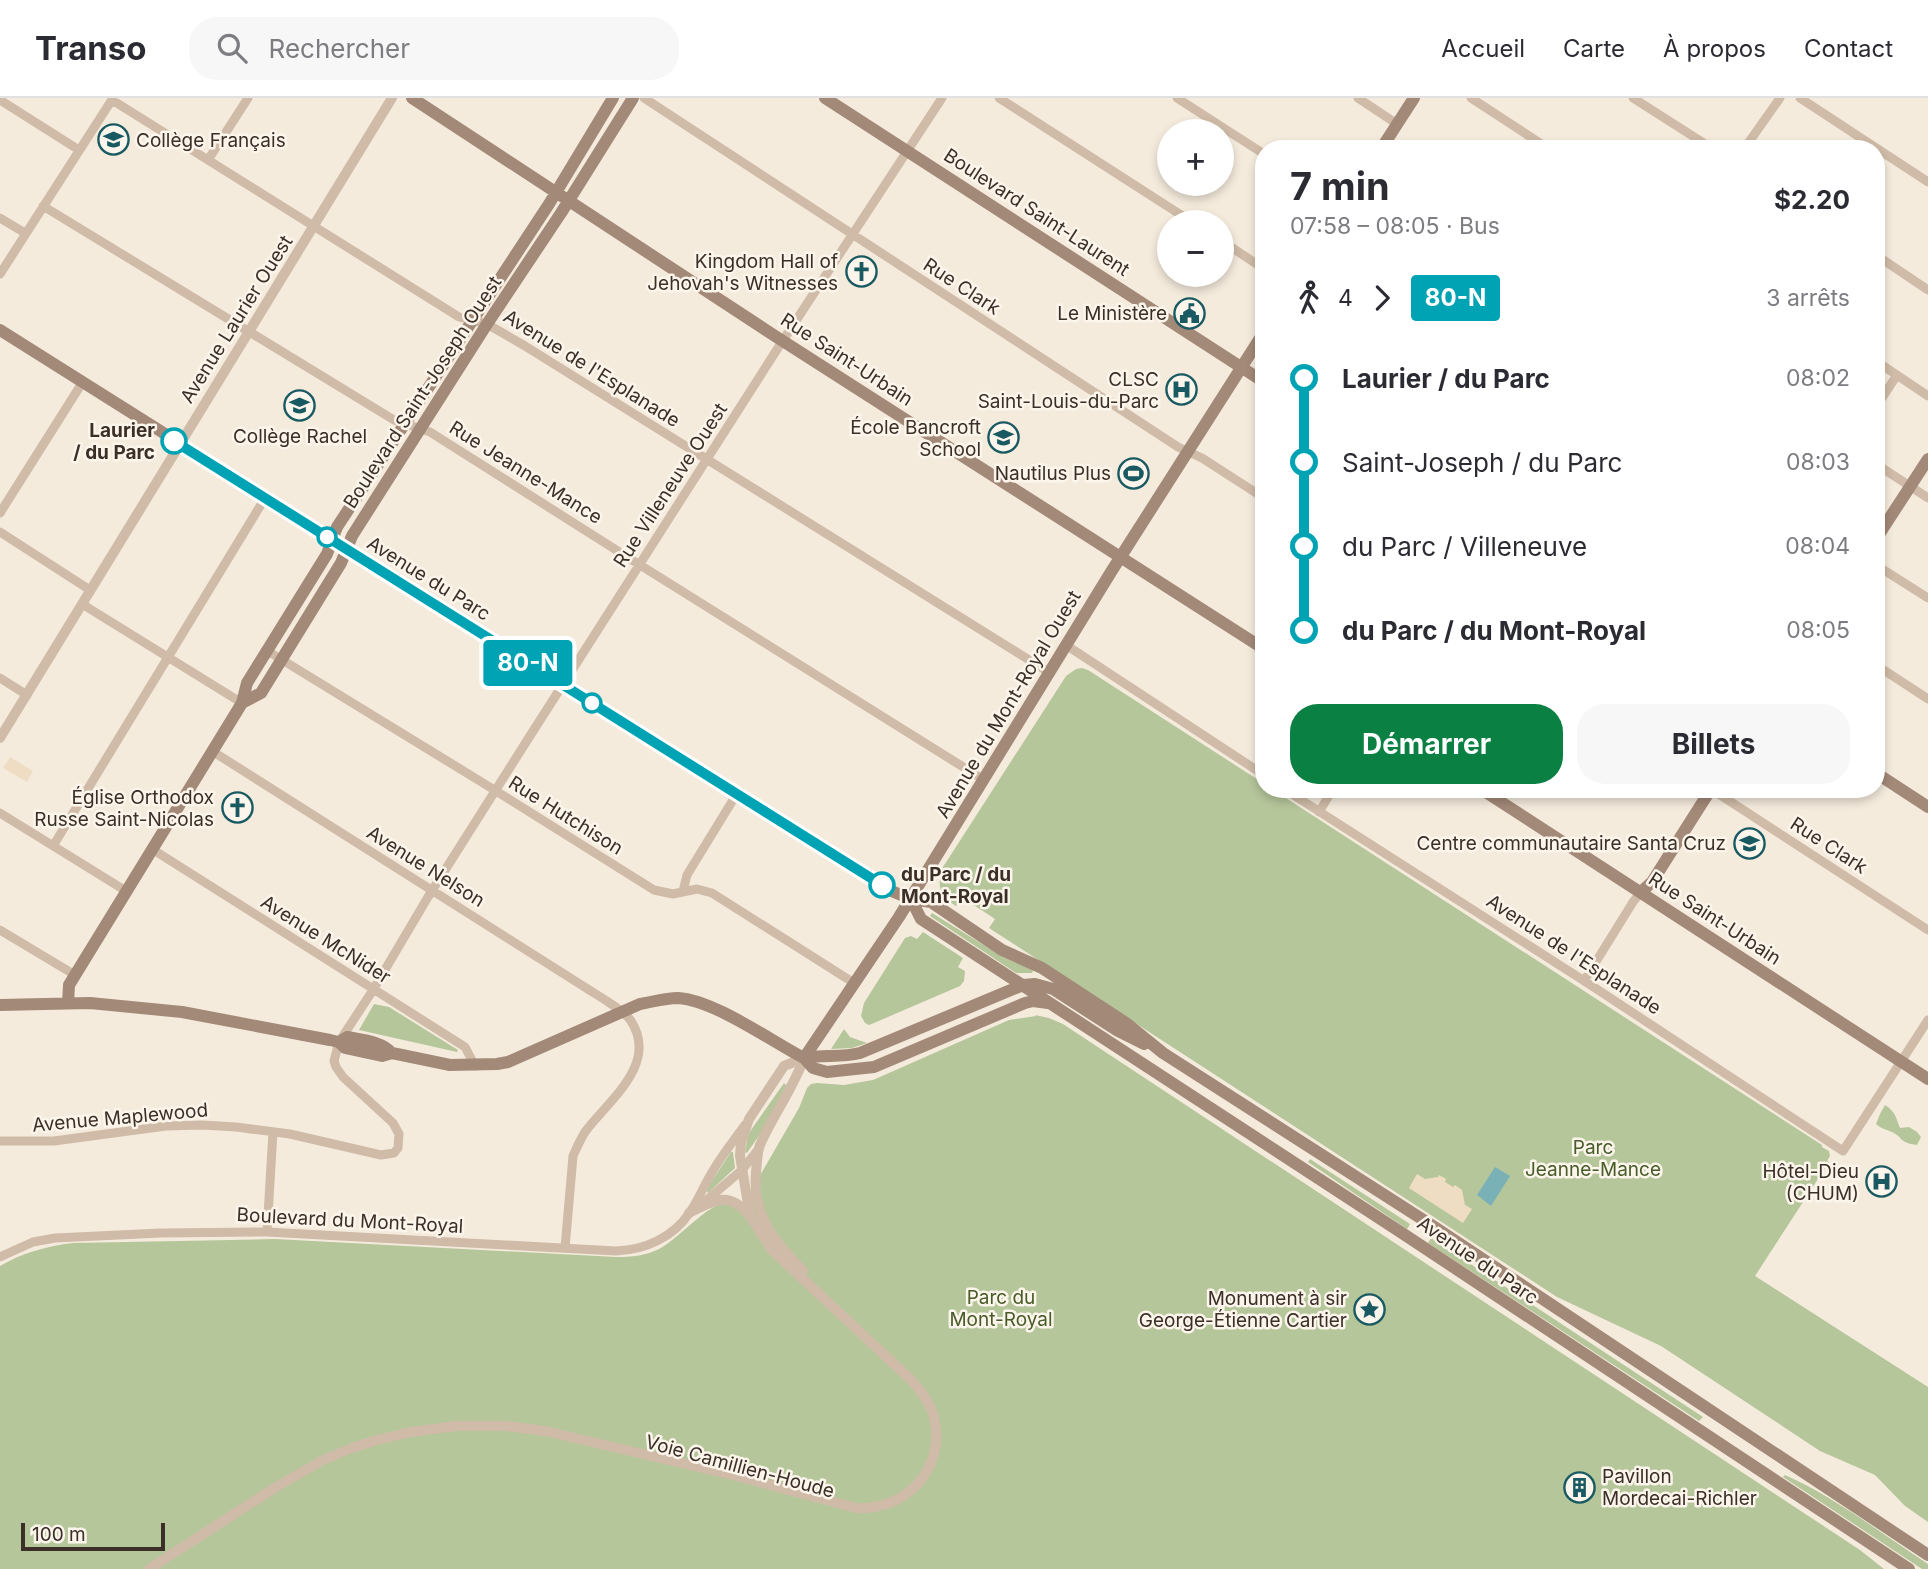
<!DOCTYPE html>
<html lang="fr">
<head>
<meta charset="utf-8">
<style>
	:root { --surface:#fff; --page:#f7f7f7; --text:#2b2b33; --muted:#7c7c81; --line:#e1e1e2; --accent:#0b8043 }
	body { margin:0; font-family:Inter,sans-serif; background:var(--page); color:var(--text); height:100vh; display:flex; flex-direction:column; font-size:26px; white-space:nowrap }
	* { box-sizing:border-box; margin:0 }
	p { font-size:23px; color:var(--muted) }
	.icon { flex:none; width:38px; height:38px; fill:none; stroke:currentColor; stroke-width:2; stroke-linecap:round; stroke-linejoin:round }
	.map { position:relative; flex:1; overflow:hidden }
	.panel { position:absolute; left:1255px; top:42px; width:630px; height:658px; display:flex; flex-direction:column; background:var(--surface); border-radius:28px; box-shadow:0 4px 10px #0003 }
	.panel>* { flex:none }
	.badge { padding:0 14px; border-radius:5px; font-size:24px; line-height:46px }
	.buttons { position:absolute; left:1157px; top:21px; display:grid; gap:14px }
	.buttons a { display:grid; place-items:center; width:77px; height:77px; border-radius:50%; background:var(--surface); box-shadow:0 4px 10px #0003; font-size:35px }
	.scale { position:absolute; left:21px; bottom:18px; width:144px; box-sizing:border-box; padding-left:7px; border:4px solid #3b2f28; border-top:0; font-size:19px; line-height:24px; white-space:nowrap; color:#3b2f28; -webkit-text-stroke:5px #fcf5eb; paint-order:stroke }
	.map>.badge { position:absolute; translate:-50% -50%; box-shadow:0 0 0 4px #fff }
	.legs { display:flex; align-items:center; gap:10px; height:77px; padding:0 35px; font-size:23px }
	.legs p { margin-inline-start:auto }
	.summary { display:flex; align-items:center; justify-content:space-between; height:119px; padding:0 35px }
	h1 { font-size:38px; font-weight:700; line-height:52px }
	.cta { display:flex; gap:14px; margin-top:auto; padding:14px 35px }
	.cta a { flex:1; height:80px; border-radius:28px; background:var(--accent); color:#fff; font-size:28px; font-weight:700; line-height:80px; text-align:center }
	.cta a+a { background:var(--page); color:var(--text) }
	ul { padding:0 35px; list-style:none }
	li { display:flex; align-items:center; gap:24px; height:84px; font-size:26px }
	li i { display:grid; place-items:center; width:10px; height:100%; margin:0 9px; background:currentColor }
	li i::after { content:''; width:18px; height:18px; margin:-9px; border:5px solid; border-radius:50%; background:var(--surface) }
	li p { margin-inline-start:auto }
	li:first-child i { background:linear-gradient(#0000 50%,currentColor 0) }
	li:last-child i { background:linear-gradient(currentColor 50%,#0000 0) }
	header { display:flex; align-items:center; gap:42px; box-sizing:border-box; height:98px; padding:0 35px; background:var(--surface); border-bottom:2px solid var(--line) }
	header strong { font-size:33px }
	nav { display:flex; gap:38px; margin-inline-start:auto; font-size:24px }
	.search { width:490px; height:63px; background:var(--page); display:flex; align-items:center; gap:18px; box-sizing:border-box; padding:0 24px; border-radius:28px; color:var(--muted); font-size:26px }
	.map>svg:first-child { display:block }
	.green { fill:#b6c69b }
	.plaza { fill:#efddc3 }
	.water { fill:#79b1b6 }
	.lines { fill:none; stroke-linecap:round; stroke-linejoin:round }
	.minor { stroke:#cfbba7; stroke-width:9 }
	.tertiary { stroke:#cfbba7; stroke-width:10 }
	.secondary { stroke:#a38978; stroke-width:12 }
	.line-1-casing { stroke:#fff; stroke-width:16 }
	.line-1 { stroke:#00a3b4; stroke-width:10 }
	.stop-1-dot { fill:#fff; stroke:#00a3b4; stroke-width:3.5 }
	.labels { text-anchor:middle; stroke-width:5; stroke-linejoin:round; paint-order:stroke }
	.poi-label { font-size:19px; fill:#3b2f28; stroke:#fcf5eb; text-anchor:end }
	.street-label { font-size:19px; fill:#3b2f28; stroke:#fcf5eb }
	.stop-label { font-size:19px; font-weight:bold; fill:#3b2f28; stroke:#fcf5eb; text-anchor:end }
	.park-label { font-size:19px; fill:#475c29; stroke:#fcf5eb }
</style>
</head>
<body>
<header>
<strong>Transo</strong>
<div class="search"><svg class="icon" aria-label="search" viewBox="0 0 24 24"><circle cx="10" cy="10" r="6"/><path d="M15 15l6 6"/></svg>Rechercher</div>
<nav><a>Accueil</a><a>Carte</a><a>À propos</a><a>Contact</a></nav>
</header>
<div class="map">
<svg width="1928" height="1471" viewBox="0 0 1928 1471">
	<rect width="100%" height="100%" fill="#f5ebdd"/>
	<path class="green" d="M1082,570L1088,572L1263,685L1264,691H1272L1822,1047V1049L1829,1053L1830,1058L1827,1063L1829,1064L1755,1178L1928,1289V1424L1905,1408L1875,1377L1820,1353L1661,1248L1557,1199L989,830L995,821L963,800L956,808C940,799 936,787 943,769L1066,578L1076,571Z
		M932,815L1003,859L1033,872L1032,875H1016L930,818Z
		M923,834L963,860L958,869L965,873L964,883L960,888L874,925L869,927L865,925L861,918L864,905L905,840L911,838L917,841Z
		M374,906L389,909L458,952L457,954L359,932Z
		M1035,917L1049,920L1063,926L1860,1452L1884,1471H0V1168C22,1155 47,1148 73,1145L275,1141L616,1159C631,1159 645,1158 659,1151C675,1144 711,1103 725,1106C730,1106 736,1110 740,1112L799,1010L807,990L811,986L817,985L844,987L873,982L1009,922L1036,918Z
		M844,931L850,939L867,945L852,950L831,951Z
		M784,985L787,988L769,1023L747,1055L745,1054L748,1038L751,1032Z
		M1885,1007C1896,1014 1896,1020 1900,1030L1909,1029L1917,1034L1921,1039L1917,1047C1899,1045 1903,1039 1892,1034C1885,1031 1882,1031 1876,1026L1880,1016Z
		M731,1054H733L735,1070L708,1095L706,1092Z
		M1310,1061L1410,1126L1407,1131L1308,1064Z
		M1431,1140L1703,1319L1699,1323L1428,1145Z
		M1785,1377C1835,1399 1882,1436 1928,1466V1471H1922L1783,1379Z"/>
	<path class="plaza" d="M10,659L33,673L27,684L3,670Z
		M1417,1076L1425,1081L1438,1079L1439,1077L1446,1081L1445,1084L1453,1089L1455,1087L1462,1092L1465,1107L1472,1111L1463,1125L1409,1090Z"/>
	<path class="water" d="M1495,1069L1510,1078L1491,1108L1477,1097Z"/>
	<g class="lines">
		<path class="minor" d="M644,0L1178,349L1202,360L1264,400
			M999,0L1192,124
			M1177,0L1264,56
			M1358,0L1397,26
			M1471,0L1549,51
			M1633,0L1713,51
			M1800,0L1928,84
			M0,2L79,52
			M112,2L459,219L487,226L525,248L1050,575
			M1744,51L1780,0
			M208,62L248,0
			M43,108L394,322L430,334L632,462L984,682
			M0,120L25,135
			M1222,143L1264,171
			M1876,157L1928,192
			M0,176L113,0
			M1876,263L1928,298
			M1876,309L1897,277
			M1876,366L1928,400
			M0,415L82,285
			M0,434L90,492
			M1876,467L1928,500
			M82,506L242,605
			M1066,547L1264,677
			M266,552L488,688L654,792L673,796L697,791L712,795L854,885
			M1876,567L1928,601
			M0,580L27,597
			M212,653L583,888C595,896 624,912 631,923C659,966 608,1003 585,1034C580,1042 577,1049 573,1058L565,1150
			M1284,691L1589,886L1843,1053L1928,922
			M1711,691L1928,832
			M1319,714L1333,691
			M0,715L126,793
			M53,748L265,400
			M152,751L465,949L475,968
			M683,793L687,777L736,697
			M0,832L75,877
			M1584,883L1633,804L1641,794
			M0,1043H54L166,1028L202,1027L236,1029L290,1036L381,1057L394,1055L398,1050L399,1036L393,1025L343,979L336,969L334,963L339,944L373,892L428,799L528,641L776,253L942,0
			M702,1106L742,1072L757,1053
			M267,1134L273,1034
			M0,1159L33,1144L55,1140L161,1135L267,1134L616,1153C645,1152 674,1139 690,1114C699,1101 705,1085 714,1071C723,1056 734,1042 745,1027"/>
		<path class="tertiary" d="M0,640L392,0
			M689,1115C713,1103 728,1092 748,1116
			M803,1173C774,1142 752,1119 756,1074C757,1065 757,1055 760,1047C773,1017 793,991 804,960
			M149,1471L276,1389L323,1362L352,1350L377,1342L411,1334L455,1328H507L545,1333L737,1378L856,1410C904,1413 944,1373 935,1324C932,1306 920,1291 908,1279L772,1152L750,1118L740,1058L741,1045L749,1021L784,968L804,960"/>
		<path class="secondary" d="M412,0L775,238L1264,551
			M825,0L1264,284
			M1381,51L1414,0
			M0,232L889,792L911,801L931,804L1002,852L1042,870L1126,925L1163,955L1436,1130L1928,1457
			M1876,441L1928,361
			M242,605L261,595L341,465L352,438L487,226L561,115L633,0
			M1876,675L1928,709
			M1481,691L1928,981
			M1641,794L1652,784L1711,691
			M911,801L921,821L1402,1135L1909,1471
			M68,905L69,887L242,605L247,585L327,456L337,429L549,106L613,0
			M0,907L90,905L182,914L330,942L339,944L345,950L382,958L392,955L450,967L497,966L508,964L640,906C652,904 665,900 678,900C714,902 771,943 804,960L813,970L827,974L874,969L1025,905L1033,903L1048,905
			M339,944L347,939C362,942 381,943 392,955
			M804,960L899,819L1111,474L1264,234
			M804,960C823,956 841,960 860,955L1023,887L1035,886L1053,891L1118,933L1144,946"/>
	</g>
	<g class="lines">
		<defs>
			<path id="line-1" d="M174,343L882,787"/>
		</defs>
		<use href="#line-1" class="line-1-casing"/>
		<use href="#line-1" class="line-1"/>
	</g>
	<defs>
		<symbol id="school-ring" viewBox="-11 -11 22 22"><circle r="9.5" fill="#fcf5eb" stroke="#195a62" stroke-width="1.5"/><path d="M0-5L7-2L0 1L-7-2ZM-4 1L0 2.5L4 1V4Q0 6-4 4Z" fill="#195a62"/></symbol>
		<symbol id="church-ring" viewBox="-11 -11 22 22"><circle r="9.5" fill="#fcf5eb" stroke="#195a62" stroke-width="1.5"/><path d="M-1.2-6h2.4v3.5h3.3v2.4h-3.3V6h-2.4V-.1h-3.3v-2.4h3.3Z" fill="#195a62"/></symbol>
		<symbol id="civic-ring" viewBox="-11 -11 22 22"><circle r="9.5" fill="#fcf5eb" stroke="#195a62" stroke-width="1.5"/><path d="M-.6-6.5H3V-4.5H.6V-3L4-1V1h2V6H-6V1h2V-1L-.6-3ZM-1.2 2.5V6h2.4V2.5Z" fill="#195a62"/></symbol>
		<symbol id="hospital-ring" viewBox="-11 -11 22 22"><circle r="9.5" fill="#fcf5eb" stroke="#195a62" stroke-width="1.5"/><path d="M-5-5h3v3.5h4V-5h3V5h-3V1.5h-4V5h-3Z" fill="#195a62"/></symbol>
		<symbol id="stadium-ring" viewBox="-11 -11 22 22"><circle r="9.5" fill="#fcf5eb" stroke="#195a62" stroke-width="1.5"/><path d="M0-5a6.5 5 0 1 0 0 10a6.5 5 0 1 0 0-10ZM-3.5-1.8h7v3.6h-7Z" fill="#195a62"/></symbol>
		<symbol id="sight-ring" viewBox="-11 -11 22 22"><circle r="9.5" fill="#fcf5eb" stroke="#195a62" stroke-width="1.5"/><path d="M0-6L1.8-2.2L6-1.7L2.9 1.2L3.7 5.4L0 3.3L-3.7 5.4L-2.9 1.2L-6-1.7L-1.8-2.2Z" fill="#195a62"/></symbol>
		<symbol id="building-ring" viewBox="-11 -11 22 22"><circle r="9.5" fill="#fcf5eb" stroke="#195a62" stroke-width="1.5"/><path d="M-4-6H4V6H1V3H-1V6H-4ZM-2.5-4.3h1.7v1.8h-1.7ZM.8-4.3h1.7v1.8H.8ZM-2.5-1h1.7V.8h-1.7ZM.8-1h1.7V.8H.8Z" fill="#195a62"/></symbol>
	</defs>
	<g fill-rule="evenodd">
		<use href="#school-ring" x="96" y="24" width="35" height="35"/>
		<use href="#church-ring" x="844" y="156" width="35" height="35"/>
		<use href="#civic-ring" x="1172" y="198" width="35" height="35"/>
		<use href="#hospital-ring" x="1164" y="274" width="35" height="35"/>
		<use href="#school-ring" x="282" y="290" width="35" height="35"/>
		<use href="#school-ring" x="986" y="322" width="35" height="35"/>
		<use href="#stadium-ring" x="1116" y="358" width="35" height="35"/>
		<use href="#church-ring" x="220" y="692" width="35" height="35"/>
		<use href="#school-ring" x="1732" y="728" width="35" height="35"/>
		<use href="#hospital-ring" x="1864" y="1066" width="35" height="35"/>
		<use href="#sight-ring" x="1352" y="1194" width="35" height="35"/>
		<use href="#building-ring" x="1562" y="1372" width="35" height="35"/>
	</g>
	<g class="stop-1-dot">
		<circle cx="174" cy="343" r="12"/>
		<circle cx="327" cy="439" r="9"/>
		<circle cx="592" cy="605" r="9"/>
		<circle cx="882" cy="787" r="12"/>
	</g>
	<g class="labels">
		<g class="poi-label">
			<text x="136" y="49" text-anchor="start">Collège Français</text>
			<text x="838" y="170">Kingdom Hall of<tspan x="838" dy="22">Jehovah's Witnesses</tspan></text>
			<text x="1167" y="222">Le Ministère</text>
			<text x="1159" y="288">CLSC<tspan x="1159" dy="22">Saint-Louis-du-Parc</tspan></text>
			<text x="981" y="336">École Bancroft<tspan x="981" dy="22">School</tspan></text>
			<text x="300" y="345" text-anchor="middle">Collège Rachel</text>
			<text x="1111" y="382">Nautilus Plus</text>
			<text x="214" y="706">Église Orthodox<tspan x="214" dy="22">Russe Saint-Nicolas</tspan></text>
			<text x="1726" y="752">Centre communautaire Santa Cruz</text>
			<text x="1859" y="1080">Hôtel-Dieu<tspan x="1859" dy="22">(CHUM)</tspan></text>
			<text x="1347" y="1207">Monument à sir<tspan x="1347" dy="22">George-Étienne Cartier</tspan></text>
			<text x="1602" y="1385" text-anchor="start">Pavillon<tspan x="1602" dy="22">Mordecai-Richler</tspan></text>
		</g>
		<g class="street-label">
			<text transform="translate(1037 114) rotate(33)" y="7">Boulevard Saint-Laurent</text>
			<text transform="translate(962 188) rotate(33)" y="7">Rue Clark</text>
			<text transform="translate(236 221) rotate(-58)" y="7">Avenue Laurier Ouest</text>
			<text transform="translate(847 261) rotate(33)" y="7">Rue Saint-Urbain</text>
			<text transform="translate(592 270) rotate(32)" y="7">Avenue de l'Esplanade</text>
			<text transform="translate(422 294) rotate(-57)" y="7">Boulevard Saint-Joseph Ouest</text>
			<text transform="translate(526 374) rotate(32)" y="7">Rue Jeanne-Mance</text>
			<text transform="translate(670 387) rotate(-57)" y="7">Rue Villeneuve Ouest</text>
			<text transform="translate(429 480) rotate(32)" y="7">Avenue du Parc</text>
			<text transform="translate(1008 606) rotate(-59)" y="7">Avenue du Mont-Royal Ouest</text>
			<text transform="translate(566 717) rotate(32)" y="7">Rue Hutchison</text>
			<text transform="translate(1829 747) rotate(33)" y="7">Rue Clark</text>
			<text transform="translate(426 768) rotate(32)" y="7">Avenue Nelson</text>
			<text transform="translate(1715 820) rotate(33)" y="7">Rue Saint-Urbain</text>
			<text transform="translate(326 841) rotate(32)" y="7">Avenue McNider</text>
			<text transform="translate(1574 856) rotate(33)" y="7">Avenue de l'Esplanade</text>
			<text transform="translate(120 1019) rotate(-5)" y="7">Avenue Maplewood</text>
			<text transform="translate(350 1122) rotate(3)" y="7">Boulevard du Mont-Royal</text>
			<text transform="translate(1478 1162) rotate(34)" y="7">Avenue du Parc</text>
			<text transform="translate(740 1368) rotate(15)" y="7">Voie Camillien-Houde</text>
		</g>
		<g class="stop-label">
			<text x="155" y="339">Laurier<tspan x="155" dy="22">/ du Parc</tspan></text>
			<text x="901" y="783" text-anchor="start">du Parc / du<tspan x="901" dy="22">Mont-Royal</tspan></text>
		</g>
		<g class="park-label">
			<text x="1593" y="1056">Parc<tspan x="1593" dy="22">Jeanne-Mance</tspan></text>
			<text x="1001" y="1206">Parc du<tspan x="1001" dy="22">Mont-Royal</tspan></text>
		</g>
	</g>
</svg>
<div class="buttons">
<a>+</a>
<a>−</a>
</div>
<div class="scale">100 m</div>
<b class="badge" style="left:528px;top:565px;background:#00a3b4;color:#fff">80-N</b>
<section class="panel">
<div class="summary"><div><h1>7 min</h1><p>07:58 – 08:05 · Bus</p></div><b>$2.20</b></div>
<div class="legs"><svg class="icon" aria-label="walk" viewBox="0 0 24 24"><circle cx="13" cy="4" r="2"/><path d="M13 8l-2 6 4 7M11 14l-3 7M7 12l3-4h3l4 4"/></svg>4<svg class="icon" aria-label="forward" viewBox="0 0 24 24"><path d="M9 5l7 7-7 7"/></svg><b class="badge" style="background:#00a3b4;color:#fff">80-N</b><p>3 arrêts</p></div>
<ul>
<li><i style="color:#00a3b4"></i><b>Laurier / du Parc</b><p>08:02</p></li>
<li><i style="color:#00a3b4"></i><span>Saint-Joseph / du Parc</span><p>08:03</p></li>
<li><i style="color:#00a3b4"></i><span>du Parc / Villeneuve</span><p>08:04</p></li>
<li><i style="color:#00a3b4"></i><b>du Parc / du Mont-Royal</b><p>08:05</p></li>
</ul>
<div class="cta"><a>Démarrer</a><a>Billets</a></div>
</section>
</div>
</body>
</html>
